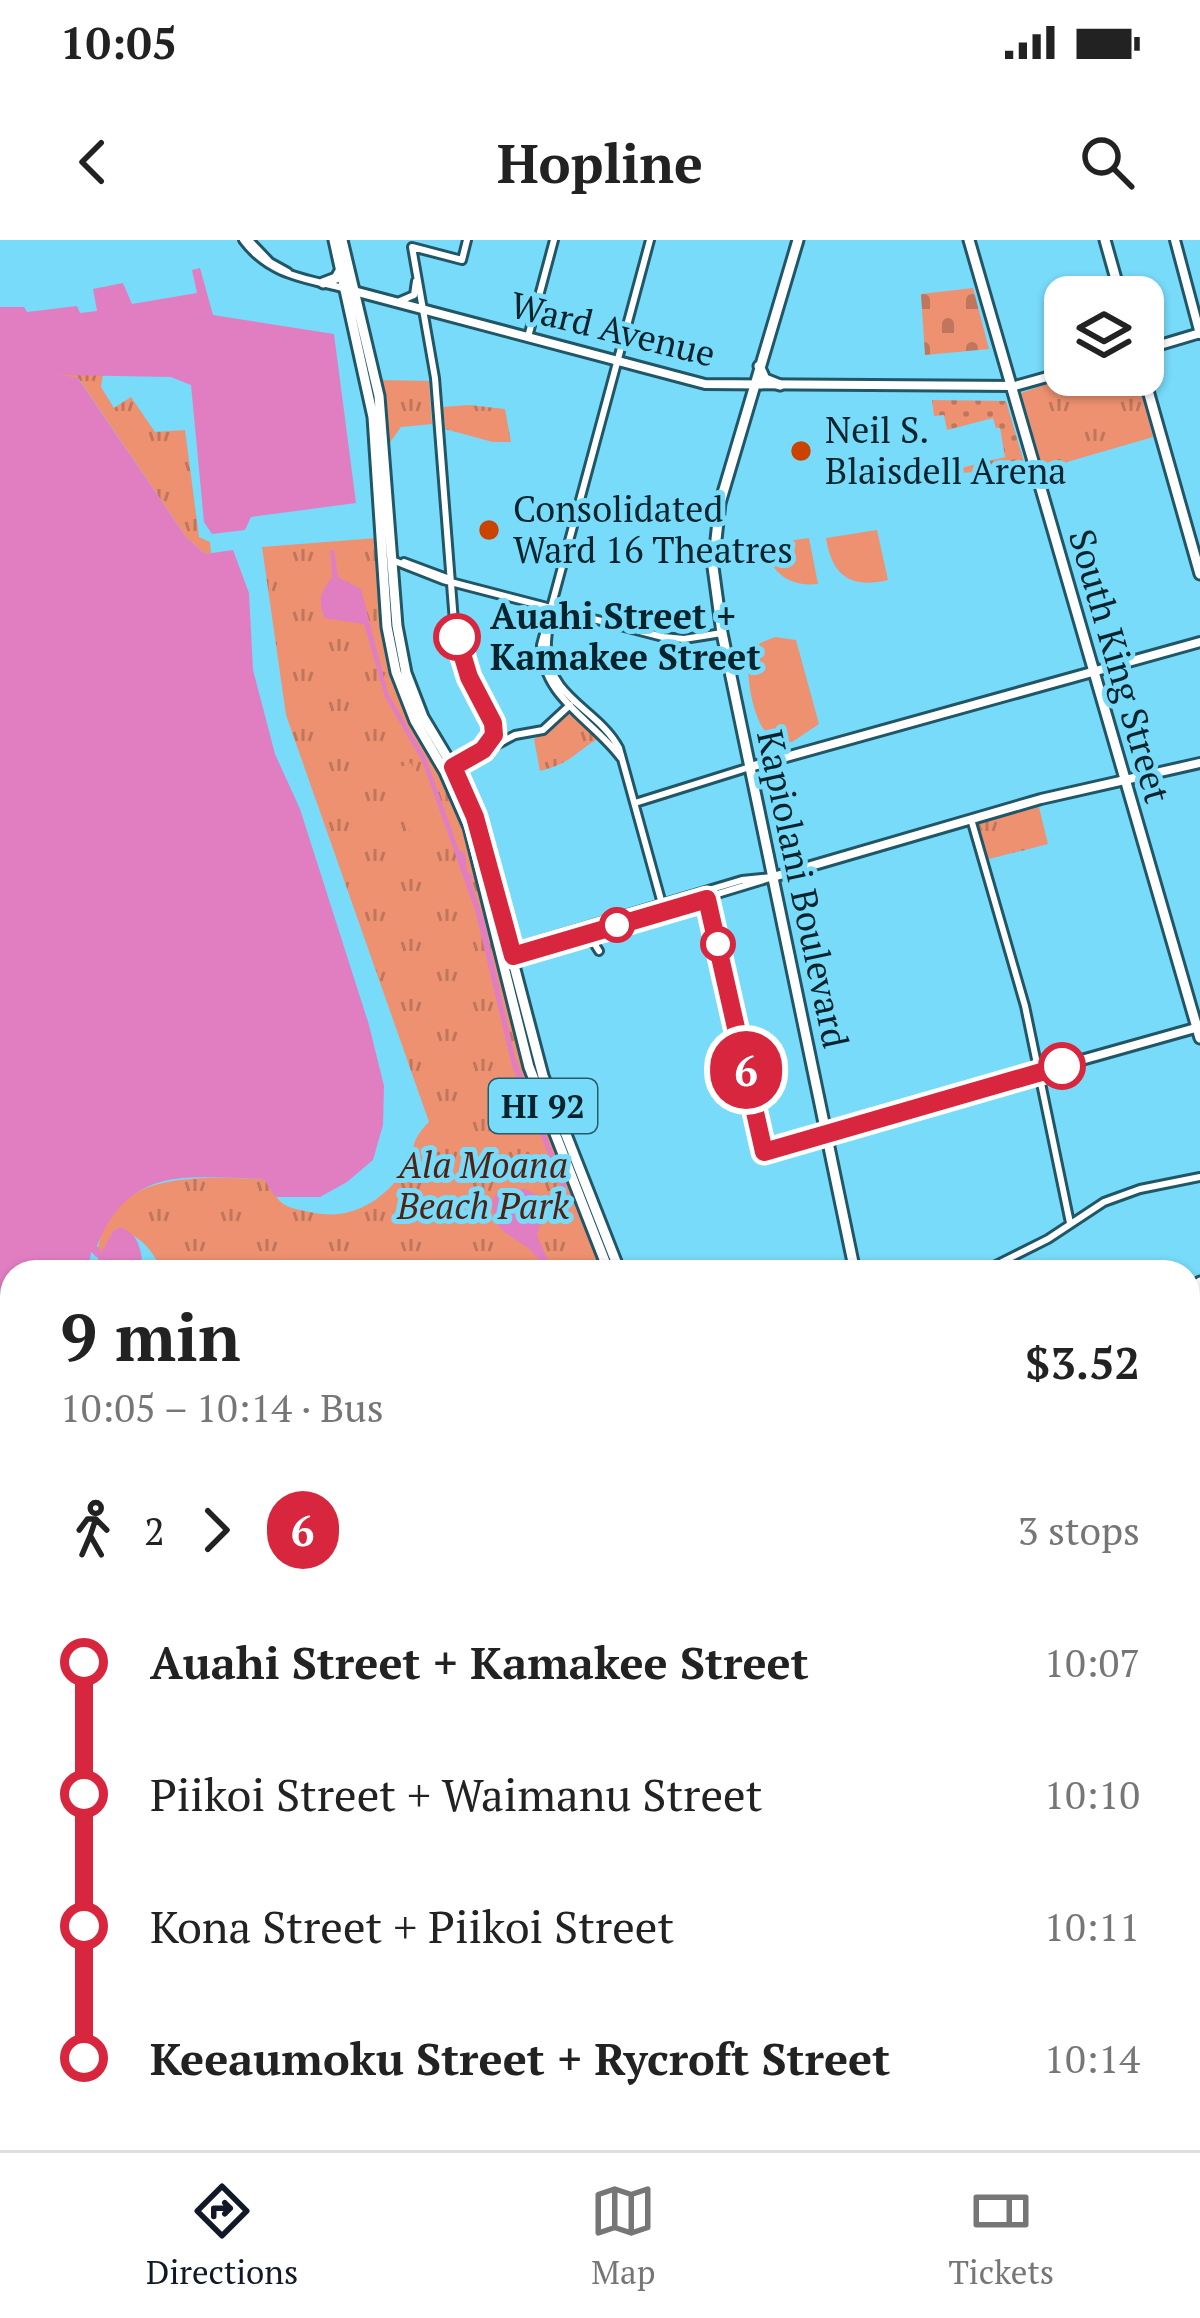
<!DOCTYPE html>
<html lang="en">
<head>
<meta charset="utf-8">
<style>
	:root { --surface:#fff; --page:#f2f2f2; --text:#222; --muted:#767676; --line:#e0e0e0; --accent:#111827 }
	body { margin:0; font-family:"PT Serif",serif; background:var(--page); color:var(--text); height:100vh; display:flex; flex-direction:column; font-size:45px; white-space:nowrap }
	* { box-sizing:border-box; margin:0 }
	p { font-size:39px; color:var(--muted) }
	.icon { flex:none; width:66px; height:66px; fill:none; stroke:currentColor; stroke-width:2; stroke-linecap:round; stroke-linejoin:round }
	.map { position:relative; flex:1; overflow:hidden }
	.sheet { position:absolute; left:0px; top:1020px; width:1200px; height:891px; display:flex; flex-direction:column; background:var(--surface); border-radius:36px 36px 0 0; box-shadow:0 3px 9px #0004 }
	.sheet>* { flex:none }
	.badge { padding:0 24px; border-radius:39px; font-size:42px; line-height:78px }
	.fabs { position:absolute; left:1044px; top:36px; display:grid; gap:24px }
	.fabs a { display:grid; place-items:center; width:120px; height:120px; border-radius:24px; background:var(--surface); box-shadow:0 3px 9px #0004; font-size:60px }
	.map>.badge { position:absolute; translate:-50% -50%; box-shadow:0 0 0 6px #fff }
	.legs { display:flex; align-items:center; gap:18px; height:132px; padding:0 60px; font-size:39px }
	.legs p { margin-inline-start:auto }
	.headline { display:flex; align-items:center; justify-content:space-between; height:204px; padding:0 60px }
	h1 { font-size:66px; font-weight:700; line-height:90px }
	ul { padding:0 60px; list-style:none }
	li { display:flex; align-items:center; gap:42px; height:132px; font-size:45px }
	li i { display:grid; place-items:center; width:18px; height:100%; margin:0 15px; background:currentColor }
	li i::after { content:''; width:30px; height:30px; margin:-15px; border:9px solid; border-radius:50%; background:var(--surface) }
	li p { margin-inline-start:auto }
	li:first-child i { background:linear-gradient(#0000 50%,currentColor 0) }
	li:last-child i { background:linear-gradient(currentColor 50%,#0000 0) }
	.status { display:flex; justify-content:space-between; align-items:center; height:84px; padding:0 60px; background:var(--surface); direction:ltr }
	.status svg { height:33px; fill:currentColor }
	header { display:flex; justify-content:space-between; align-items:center; height:156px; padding:0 60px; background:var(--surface); font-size:54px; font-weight:700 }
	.menu { display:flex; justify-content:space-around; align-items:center; height:168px; border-top:3px solid var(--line); background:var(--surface); font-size:33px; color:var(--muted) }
	.menu a { display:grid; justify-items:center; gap:6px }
	.menu .active { color:var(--accent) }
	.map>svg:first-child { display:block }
	.grass { fill:url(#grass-dots) }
	.cemetery { fill:url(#cemetery-stones) }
	.park { fill:url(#park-tufts) }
	.pitch { fill:#ee9170 }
	.water { fill:#e17ec2 }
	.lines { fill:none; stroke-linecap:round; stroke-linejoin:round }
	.stream { stroke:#e17ec2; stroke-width:3 }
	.tertiary-casing { stroke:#215666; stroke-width:12 }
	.secondary-casing { stroke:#215666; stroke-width:14 }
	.primary-casing { stroke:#215666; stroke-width:15 }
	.tertiary { stroke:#fff; stroke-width:6 }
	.secondary { stroke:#fff; stroke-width:8 }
	.primary { stroke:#fff; stroke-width:9 }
	.line-1-casing { stroke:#fff; stroke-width:27 }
	.line-1 { stroke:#d7263d; stroke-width:18 }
	.poi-dot { fill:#ca4400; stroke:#78dbf9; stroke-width:4.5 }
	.stop-1-dot { fill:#fff; stroke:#d7263d; stroke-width:6 }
	.labels { text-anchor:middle; stroke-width:10; stroke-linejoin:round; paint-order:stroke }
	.shield { fill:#78dbf9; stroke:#265b6a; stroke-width:3 }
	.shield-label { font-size:33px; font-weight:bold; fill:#03242d }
	.street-label { font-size:36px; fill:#03242d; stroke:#78dbf9 }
	.poi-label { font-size:36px; fill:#03242d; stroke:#78dbf9; text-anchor:start }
	.stop-label { font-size:36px; font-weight:bold; fill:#03242d; stroke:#78dbf9; text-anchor:start }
	.park-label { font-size:36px; font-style:italic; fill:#4f2314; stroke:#78dbf9 }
</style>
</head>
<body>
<div class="status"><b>10:05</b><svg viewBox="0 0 49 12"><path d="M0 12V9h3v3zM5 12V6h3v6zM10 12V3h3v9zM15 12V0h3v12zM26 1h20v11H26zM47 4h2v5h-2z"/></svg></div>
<header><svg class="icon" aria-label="back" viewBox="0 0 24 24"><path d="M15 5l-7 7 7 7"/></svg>Hopline<svg class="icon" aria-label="search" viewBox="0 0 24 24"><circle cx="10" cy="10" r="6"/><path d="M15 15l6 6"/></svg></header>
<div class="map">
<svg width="1200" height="1910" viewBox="0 0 1200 1910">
	<defs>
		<pattern id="grass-dots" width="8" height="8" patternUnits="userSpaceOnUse" patternTransform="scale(3)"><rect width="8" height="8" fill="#ee9170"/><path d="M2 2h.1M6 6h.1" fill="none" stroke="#bf765c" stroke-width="1.8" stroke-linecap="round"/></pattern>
		<pattern id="cemetery-stones" width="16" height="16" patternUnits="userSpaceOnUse" patternTransform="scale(3)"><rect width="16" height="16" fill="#ee9170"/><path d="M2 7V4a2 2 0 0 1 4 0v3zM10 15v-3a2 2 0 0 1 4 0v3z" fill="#bf765c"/></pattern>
		<pattern id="park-tufts" width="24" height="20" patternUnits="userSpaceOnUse" patternTransform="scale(3)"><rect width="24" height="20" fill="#ee9170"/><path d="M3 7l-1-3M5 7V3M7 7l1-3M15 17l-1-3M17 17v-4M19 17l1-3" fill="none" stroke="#bf765c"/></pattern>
	</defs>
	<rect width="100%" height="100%" fill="#78dbf9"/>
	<path class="grass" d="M932,160L1006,161L1028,236L1011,240L1007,230L913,236L911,225L950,221L953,230L1005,217L1000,188H996L993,178L947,190L944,175L934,176Z"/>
	<path class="cemetery" d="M973,48L989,109L925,115L921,54Z"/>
	<path class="park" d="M61,132L103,134L101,147L114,168L131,157L155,192L185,190L199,297L210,302L211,313L205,314L186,297L79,139L62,137Z
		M1073,135H1137L1153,197L1043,229L1021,153Z
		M379,140L429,141L432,184L401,187L388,205Z
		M469,165L505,169L511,202H493L445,189L443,167Z
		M377,298L386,418L404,468L461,576L532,848L606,1032H482L471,1025L447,1032H163C152,1010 139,991 113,991L103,1012L98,1010C110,927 203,938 264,939C282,968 284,967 315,973C352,980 382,961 404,931C417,913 407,903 429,882L286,475L262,307Z
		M569,472L601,497C573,513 574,522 540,531L534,499L555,487Z
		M1039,567L1048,604L985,620L976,583Z
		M347,1899H671L650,1910H349Z"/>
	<path class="pitch" d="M877,290L888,340C851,349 832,336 826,298Z
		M809,298L818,344C789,347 770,333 765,304Z
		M775,397L796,400L819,484L792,502C781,502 773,501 765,491C752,474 742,424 753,406Z
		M411,523L429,575L426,577L430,587L411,594L389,531Z"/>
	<path class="water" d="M200,28L213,75L334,94L356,263L251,277L245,290L212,294L204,282L191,145L171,137L60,135L78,138L186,297L205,314L233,310L249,353L253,430L275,514L300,569L369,785L384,846L383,885L373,920L347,942L320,957H275L264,939C188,938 131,923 97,1006L102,1012L113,991L121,987C142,997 140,1011 144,1032H97L98,1018L91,1012L88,1032H12V1899H343L344,1910H0V67H24L27,72L77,66L80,73L97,71L93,49L123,43L132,64L197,53L192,30Z
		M330,310H334L338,337L361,349L388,453L426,518L459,610L465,613L467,631L474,637L470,639L484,680L515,817L566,946L565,956L546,967L537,995L553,1032H545C530,991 489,1005 493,958L500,950L525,949L546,959L560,954L562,948L512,826L475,670L422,521L385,457L364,384L324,378C318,357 320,354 332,337Z"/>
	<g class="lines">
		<path class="stream" d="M1188,1069L1200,1060
			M1188,1870L1200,1871"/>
		<defs>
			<path id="tertiary" d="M243,0C269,35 303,38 343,48
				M249,0L270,22L288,32
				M467,0L462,20L412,7L435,138L454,382L471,443L504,501
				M400,61L414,55L416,41
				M528,97L554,0
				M392,320L443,340L663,397L684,399L722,393
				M404,322L447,338
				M551,371C550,383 546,396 547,409C550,459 598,469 619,508L664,671
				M621,518C592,479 542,458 541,405L650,0
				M452,528L515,495L543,490L570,465
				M635,563L750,527
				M971,579L1025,766L1070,983
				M576,699L594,703L599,711
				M509,713L511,709L742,640L773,637
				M513,716L770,638
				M982,1032L1048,999L1104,962L1140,949L1200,937
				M1188,1342L1200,1383
				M1188,1817L1200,1813
				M453,1910V1899
				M661,1910L682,1900L695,1906L746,1910"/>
			<path id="secondary" d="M1175,0L1200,94
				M350,50L705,144L1015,146L1065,132
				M1143,110L1200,93
				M750,527L1200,402
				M773,637L1041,559L1200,523
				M825,892L1199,787
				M1188,1496L1200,1492
				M677,1910L683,1899
				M872,1910L873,1899"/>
			<path id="primary" d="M334,0L373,177L387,387L396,432L415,481L445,532L469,587L529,827L609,1032
				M342,0L379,156L397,386L406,433L423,477L453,527L475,577L543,836L620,1032
				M798,0L720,263L713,327L722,393L855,1032
				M969,0L1200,798
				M1105,0L1121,57
				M323,43L336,38L340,31
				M759,126L765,139L780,145
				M1143,133L1200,334
				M1188,1051L1200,1042
				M1188,1061L1200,1052
				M1118,1899L1124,1910
				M1128,1899L1134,1910"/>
		</defs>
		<use href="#tertiary" class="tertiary-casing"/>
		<use href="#secondary" class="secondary-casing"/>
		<use href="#primary" class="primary-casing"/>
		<use href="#tertiary" class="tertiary"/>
		<use href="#secondary" class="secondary"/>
		<use href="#primary" class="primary"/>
	</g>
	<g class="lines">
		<defs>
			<path id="line-1" d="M457,397L469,437L493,483L494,495L483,510L453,527L475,577L513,716L707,659L764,912L1062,826"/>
		</defs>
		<use href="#line-1" class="line-1-casing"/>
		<use href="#line-1" class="line-1"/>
	</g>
	<g class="poi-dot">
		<circle cx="801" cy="211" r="12"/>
		<circle cx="489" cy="290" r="12"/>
	</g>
	<g class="stop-1-dot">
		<circle cx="457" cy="397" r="21"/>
		<circle cx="617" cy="685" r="15"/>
		<circle cx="718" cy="704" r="15"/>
		<circle cx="1062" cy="826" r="21"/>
	</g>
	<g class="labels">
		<rect class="shield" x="489" y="839" width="108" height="54" rx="9"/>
		<g class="shield-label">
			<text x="543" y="878">HI 92</text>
		</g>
		<g class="street-label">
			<text transform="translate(613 89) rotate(14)" y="13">Ward Avenue</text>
			<text transform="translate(1120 426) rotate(74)" y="13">South King Street</text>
			<text transform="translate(803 649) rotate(78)" y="13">Kapiolani Boulevard</text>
		</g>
		<g class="poi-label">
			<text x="825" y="203">Neil S.<tspan x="825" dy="41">Blaisdell Arena</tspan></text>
			<text x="513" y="282">Consolidated<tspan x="513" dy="41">Ward 16 Theatres</tspan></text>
		</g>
		<g class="stop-label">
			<text x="490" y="389">Auahi Street +<tspan x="490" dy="41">Kamakee Street</tspan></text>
		</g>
		<g class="park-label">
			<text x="483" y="938">Ala Moana<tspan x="483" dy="41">Beach Park</tspan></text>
		</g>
	</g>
</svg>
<div class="fabs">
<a><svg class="icon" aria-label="layers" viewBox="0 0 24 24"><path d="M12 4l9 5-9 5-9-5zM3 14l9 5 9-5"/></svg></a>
</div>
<b class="badge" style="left:746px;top:830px;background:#d7263d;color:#fff">6</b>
<section class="sheet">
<div class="headline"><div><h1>9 min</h1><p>10:05 – 10:14 · Bus</p></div><b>$3.52</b></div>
<div class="legs"><svg class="icon" aria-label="walk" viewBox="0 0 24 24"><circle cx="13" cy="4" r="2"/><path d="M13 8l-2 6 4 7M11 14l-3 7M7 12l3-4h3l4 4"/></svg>2<svg class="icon" aria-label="forward" viewBox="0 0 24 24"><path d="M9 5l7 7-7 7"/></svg><b class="badge" style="background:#d7263d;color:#fff">6</b><p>3 stops</p></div>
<ul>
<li><i style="color:#d7263d"></i><b>Auahi Street + Kamakee Street</b><p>10:07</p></li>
<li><i style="color:#d7263d"></i><span>Piikoi Street + Waimanu Street</span><p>10:10</p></li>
<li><i style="color:#d7263d"></i><span>Kona Street + Piikoi Street</span><p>10:11</p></li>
<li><i style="color:#d7263d"></i><b>Keeaumoku Street + Rycroft Street</b><p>10:14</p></li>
</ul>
</section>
</div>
<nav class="menu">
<a class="active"><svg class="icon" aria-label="directions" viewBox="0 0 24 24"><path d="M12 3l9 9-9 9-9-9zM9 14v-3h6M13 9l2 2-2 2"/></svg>Directions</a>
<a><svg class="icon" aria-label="map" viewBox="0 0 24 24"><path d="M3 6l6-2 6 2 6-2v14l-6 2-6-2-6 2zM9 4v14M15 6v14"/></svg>Map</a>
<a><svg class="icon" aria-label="tickets" viewBox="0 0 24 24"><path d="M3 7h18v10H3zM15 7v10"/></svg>Tickets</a>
</nav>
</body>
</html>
